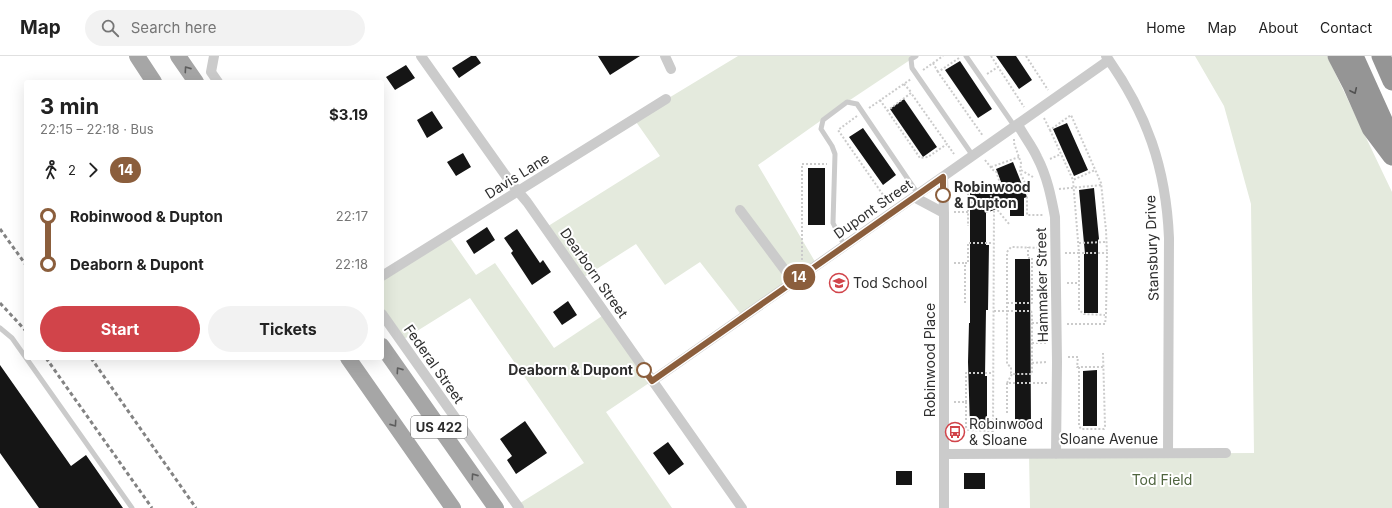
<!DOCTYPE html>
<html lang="en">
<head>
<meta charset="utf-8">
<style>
	:root { --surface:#fff; --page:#f2f2f2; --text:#222; --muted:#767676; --line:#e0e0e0; --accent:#d1444a }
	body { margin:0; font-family:Inter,sans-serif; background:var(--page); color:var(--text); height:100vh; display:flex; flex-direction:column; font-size:15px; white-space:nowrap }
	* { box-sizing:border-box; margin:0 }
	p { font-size:13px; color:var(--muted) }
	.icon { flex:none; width:22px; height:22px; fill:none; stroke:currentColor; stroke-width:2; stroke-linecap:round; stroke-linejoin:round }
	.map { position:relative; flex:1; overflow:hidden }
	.panel { position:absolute; left:24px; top:24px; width:360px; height:280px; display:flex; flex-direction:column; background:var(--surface); border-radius:4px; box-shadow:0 4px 16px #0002 }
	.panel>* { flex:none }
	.badge { padding:0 8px; border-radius:13px; font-size:14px; line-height:26px }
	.map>.badge { position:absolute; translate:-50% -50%; box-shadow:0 0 0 2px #fff }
	.legs { display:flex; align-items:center; gap:6px; height:44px; padding:0 16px; font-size:13px }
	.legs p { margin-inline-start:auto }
	.headline { display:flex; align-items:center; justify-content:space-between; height:68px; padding:0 16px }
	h1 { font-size:22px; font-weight:700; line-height:30px }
	.action { display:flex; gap:8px; margin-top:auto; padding:8px 16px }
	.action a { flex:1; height:46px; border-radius:24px; background:var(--accent); color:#fff; font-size:16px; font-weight:700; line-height:46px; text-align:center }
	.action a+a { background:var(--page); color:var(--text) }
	ul { padding:0 16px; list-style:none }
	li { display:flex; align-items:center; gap:14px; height:48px; font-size:15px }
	li i { display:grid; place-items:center; width:6px; height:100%; margin:0 5px; background:currentColor }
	li i::after { content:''; width:10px; height:10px; margin:-5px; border:3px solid; border-radius:50%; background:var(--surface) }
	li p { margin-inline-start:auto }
	li:first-child i { background:linear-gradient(#0000 50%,currentColor 0) }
	li:last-child i { background:linear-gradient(currentColor 50%,#0000 0) }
	header { display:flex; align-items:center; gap:24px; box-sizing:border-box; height:56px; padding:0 20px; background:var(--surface); border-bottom:1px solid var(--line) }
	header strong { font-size:19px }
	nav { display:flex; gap:22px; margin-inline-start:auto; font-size:14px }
	.search { width:280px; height:36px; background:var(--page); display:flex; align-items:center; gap:10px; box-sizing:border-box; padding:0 14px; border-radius:22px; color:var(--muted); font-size:15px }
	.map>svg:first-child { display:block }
	.green { fill:#e4eadd }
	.building { fill:#151515 }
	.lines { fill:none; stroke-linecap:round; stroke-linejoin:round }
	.path { stroke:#cbcbcb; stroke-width:2; stroke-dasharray:2 2; stroke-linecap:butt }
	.service { stroke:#cbcbcb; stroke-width:5 }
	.minor { stroke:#cbcbcb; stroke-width:10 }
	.primary { stroke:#a6a6a6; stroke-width:16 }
	.motorway { stroke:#959595; stroke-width:19 }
	.rail { stroke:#838383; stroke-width:3; stroke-dasharray:4 3; stroke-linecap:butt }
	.oneway { stroke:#5e5e5e }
	.oneway2 { stroke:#525252 }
	.line-1-casing { stroke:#fff; stroke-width:9 }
	.line-1 { stroke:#8b5e3c; stroke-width:6 }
	.stop-1-dot { fill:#fff; stroke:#8b5e3c; stroke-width:2 }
	.labels { text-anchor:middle; stroke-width:4; stroke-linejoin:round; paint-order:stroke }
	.shield { fill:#fff; stroke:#6d6d6d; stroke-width:1 }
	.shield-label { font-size:13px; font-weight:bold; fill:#2e2e2e }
	.street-label { font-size:14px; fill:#2e2e2e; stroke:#fff }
	.stop-label { font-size:14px; font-weight:bold; fill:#2e2e2e; stroke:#fff; text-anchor:start }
	.poi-label { font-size:14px; fill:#2e2e2e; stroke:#fff; text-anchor:start }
	.park-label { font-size:14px; fill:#506540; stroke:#fff }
</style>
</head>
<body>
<header>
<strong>Map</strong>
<div class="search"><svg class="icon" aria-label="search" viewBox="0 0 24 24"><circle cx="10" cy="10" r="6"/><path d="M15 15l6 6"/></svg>Search here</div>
<nav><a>Home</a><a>Map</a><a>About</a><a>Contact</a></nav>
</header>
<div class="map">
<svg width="1392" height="452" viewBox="0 0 1392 452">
	<rect width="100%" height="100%" fill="#fff"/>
	<path class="green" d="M738,0H916L847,46L758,109L817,209L743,261L700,206L665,229L636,188L581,223L545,172L660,100L634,63Z
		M1195,0H1327L1392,136V452H1030L1029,398L1254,397L1251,148L1224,50Z
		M448,179L476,219L495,207L554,292L605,258L652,325L606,356L672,452H519L517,449L584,407L470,242L401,285L382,258V220Z"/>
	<path class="building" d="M471,0H476L481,7L459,22L452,12Z
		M598,0H640L610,19Z
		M996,0H1016L1032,24L1019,33Z
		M960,5L992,53L978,62L945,14Z
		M406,9L415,22L395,34L386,21Z
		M904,43L937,91L923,101L890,53Z
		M432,55L443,72L427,82L417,64Z
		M1067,67L1088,114L1074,120L1053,73Z
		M863,72L896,119L883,129L849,81Z
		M463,97L471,111L456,120L447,106Z
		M1013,106L1027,141L1024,142V160H1010V148L986,157V189H989L988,254H986L985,320H987V372H970L968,306L969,267H970V136H1005L996,113Z
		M808,112H825V169H808Z
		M1094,132L1099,183L1098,184V257H1084V198H1085L1079,134Z
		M487,171L495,184L474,198L466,185Z
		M517,173L540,207L543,204L551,216L532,229L511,197L513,195L504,182Z
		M1015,203H1030L1031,371H1015Z
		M568,245L577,259L562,269L553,256Z
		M0,309L71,410L86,399L123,452H39L0,397Z
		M1097,314V370H1083V315Z
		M525,365L547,397L516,418L507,404L512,400L500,383Z
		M668,386L684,408L669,419L653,397Z
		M896,415H912V429H896Z
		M964,417H985V433H964Z"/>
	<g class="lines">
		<path class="path" d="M991,0L1024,51
			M1026,0L1048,34
			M959,2L938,16L983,80
			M933,7L938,16
			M923,14L943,0
			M987,18L998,11
			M904,28L911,36
			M880,44L920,102L928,101L947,88L954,98
			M869,52L911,23
			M887,55L911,37L947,88
			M857,60L838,74L888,146
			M1044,62L1050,74L1071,59L1101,127L1106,174L1107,197
			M1050,74L1073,124L1095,114
			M1014,83V87L1021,107L1020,116L1026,129L1027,140V159H1043
			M1050,103L1061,98
			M985,104L993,114L996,115L1001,130L989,134
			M991,111L1019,101
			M1021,114L1033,121
			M1059,133L1102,129
			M995,151L1009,168
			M954,156H968
			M1079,187L1106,186
			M1065,197H1079L1073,124
			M802,204V108H827
			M954,207H965
			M1067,227H1079
			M965,247V207H968V187H993
			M1007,247H1032V202H1028V191
			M994,255H1007V196L1011,191L1045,192
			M1007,255H1031L1032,257V318H1013L1011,317V311L1007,308Z
			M1032,267H1047
			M1067,268H1105L1106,259L1107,197H1079V254L1084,258L1105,259
			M1032,287H1047
			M1068,301H1078L1077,311H1104
			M1032,307L1047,306
			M1079,311V370L1081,373H1104L1105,370L1103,297
			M1007,327L1012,318
			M954,346H966V371L968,374L993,375L994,150L989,134H968V170
			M966,346V317H993
			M1007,357V327H1048"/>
		<path class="service" d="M916,0L911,3L912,12L973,100
			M966,0L1015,71
			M844,189L833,167L835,98L832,90L821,73L823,64L847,46L857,48L918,138
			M0,272L12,282L132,452"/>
		<path class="minor" d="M214,0L211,16L218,26
			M421,0L511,127L527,146L742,452
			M665,0L671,13
			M1106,0C1147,57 1166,112 1169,182L1168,397
			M1018,69C1024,80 1032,90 1037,101C1047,120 1051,140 1055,161L1057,306L1056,398
			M943,121L944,157V452
			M914,141L944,157
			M740,154L793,225
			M382,220L666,43
			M382,258L519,452
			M652,325L1109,4
			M945,398L1226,397"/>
		<path class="primary" d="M137,0L154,26
			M178,0L196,26
			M382,290L496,452
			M348,302L453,452"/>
		<path class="motorway" d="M1337,0L1352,29L1371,72L1392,100
			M1354,0L1392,84
			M1381,0L1392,25"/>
		<path class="rail" d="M0,173L26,209
			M0,247L26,275
			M46,302L152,452
			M91,302L196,452"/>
	</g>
	<defs><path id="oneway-chevron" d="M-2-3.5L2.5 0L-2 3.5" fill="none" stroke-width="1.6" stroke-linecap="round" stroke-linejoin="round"/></defs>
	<g class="oneway">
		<use href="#oneway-chevron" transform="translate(187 13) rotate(-125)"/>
		<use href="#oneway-chevron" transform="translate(399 314) rotate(-125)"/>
		<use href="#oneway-chevron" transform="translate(394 368) rotate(55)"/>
		<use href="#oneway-chevron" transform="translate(474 420) rotate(-125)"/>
	</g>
	<use class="oneway2" href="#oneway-chevron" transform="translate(1354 35) rotate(65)"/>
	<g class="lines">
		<defs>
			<path id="line-1" d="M644,314L652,325L943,121V139"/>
		</defs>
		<use href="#line-1" class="line-1-casing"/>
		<use href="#line-1" class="line-1"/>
	</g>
	<defs>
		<symbol id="school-ring" viewBox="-11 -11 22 22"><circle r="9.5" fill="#fff" stroke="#d1444a" stroke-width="1.5"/><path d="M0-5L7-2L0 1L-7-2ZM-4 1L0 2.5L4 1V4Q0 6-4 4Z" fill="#d1444a"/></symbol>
		<symbol id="bus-ring" viewBox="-11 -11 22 22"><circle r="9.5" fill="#fff" stroke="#d1444a" stroke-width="1.5"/><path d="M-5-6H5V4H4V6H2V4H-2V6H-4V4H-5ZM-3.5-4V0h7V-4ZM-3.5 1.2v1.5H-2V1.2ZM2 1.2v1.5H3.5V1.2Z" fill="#d1444a"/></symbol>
	</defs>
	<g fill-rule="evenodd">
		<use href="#school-ring" x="828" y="216" width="22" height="22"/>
		<use href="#bus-ring" x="944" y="365" width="22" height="22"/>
	</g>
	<g class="stop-1-dot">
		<circle cx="943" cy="139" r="7"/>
		<circle cx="644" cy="314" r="7"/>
	</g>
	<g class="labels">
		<rect class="shield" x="411" y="360" width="56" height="22" rx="3"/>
		<g class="shield-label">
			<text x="439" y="376">US 422</text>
		</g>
		<g class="street-label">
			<text transform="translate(517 120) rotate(-32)" y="5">Davis Lane</text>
			<text transform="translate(873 153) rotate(-35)" y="5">Dupont Street</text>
			<text transform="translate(1152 192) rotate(-92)" y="5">Stansbury Drive</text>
			<text transform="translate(594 217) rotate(55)" y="5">Dearborn Street</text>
			<text transform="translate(1042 229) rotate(-91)" y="5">Hammaker Street</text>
			<text transform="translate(930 304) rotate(-90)" y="5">Robinwood Place</text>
			<text transform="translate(434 308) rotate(55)" y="5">Federal Street</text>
			<text x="1109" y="388">Sloane Avenue</text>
		</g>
		<g class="stop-label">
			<text x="954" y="136">Robinwood<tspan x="954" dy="16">&amp; Dupton</tspan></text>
			<text x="633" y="319" text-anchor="end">Deaborn &amp; Dupont</text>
		</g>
		<g class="poi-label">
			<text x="853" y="232">Tod School</text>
			<text x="969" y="373">Robinwood<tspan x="969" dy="16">&amp; Sloane</tspan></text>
		</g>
		<g class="park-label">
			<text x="1162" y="429">Tod Field</text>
		</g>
	</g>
</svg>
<b class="badge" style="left:799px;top:221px;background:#8b5e3c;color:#fff">14</b>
<section class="panel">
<div class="headline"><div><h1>3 min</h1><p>22:15 – 22:18 · Bus</p></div><b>$3.19</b></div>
<div class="legs"><svg class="icon" aria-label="walk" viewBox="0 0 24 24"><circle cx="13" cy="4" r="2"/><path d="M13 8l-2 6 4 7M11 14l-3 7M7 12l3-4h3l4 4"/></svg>2<svg class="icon" aria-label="forward" viewBox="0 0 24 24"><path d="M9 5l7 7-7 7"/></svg><b class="badge" style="background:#8b5e3c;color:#fff">14</b></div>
<ul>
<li><i style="color:#8b5e3c"></i><b>Robinwood &amp; Dupton</b><p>22:17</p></li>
<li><i style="color:#8b5e3c"></i><b>Deaborn &amp; Dupont</b><p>22:18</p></li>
</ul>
<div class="action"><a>Start</a><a>Tickets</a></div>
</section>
</div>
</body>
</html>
